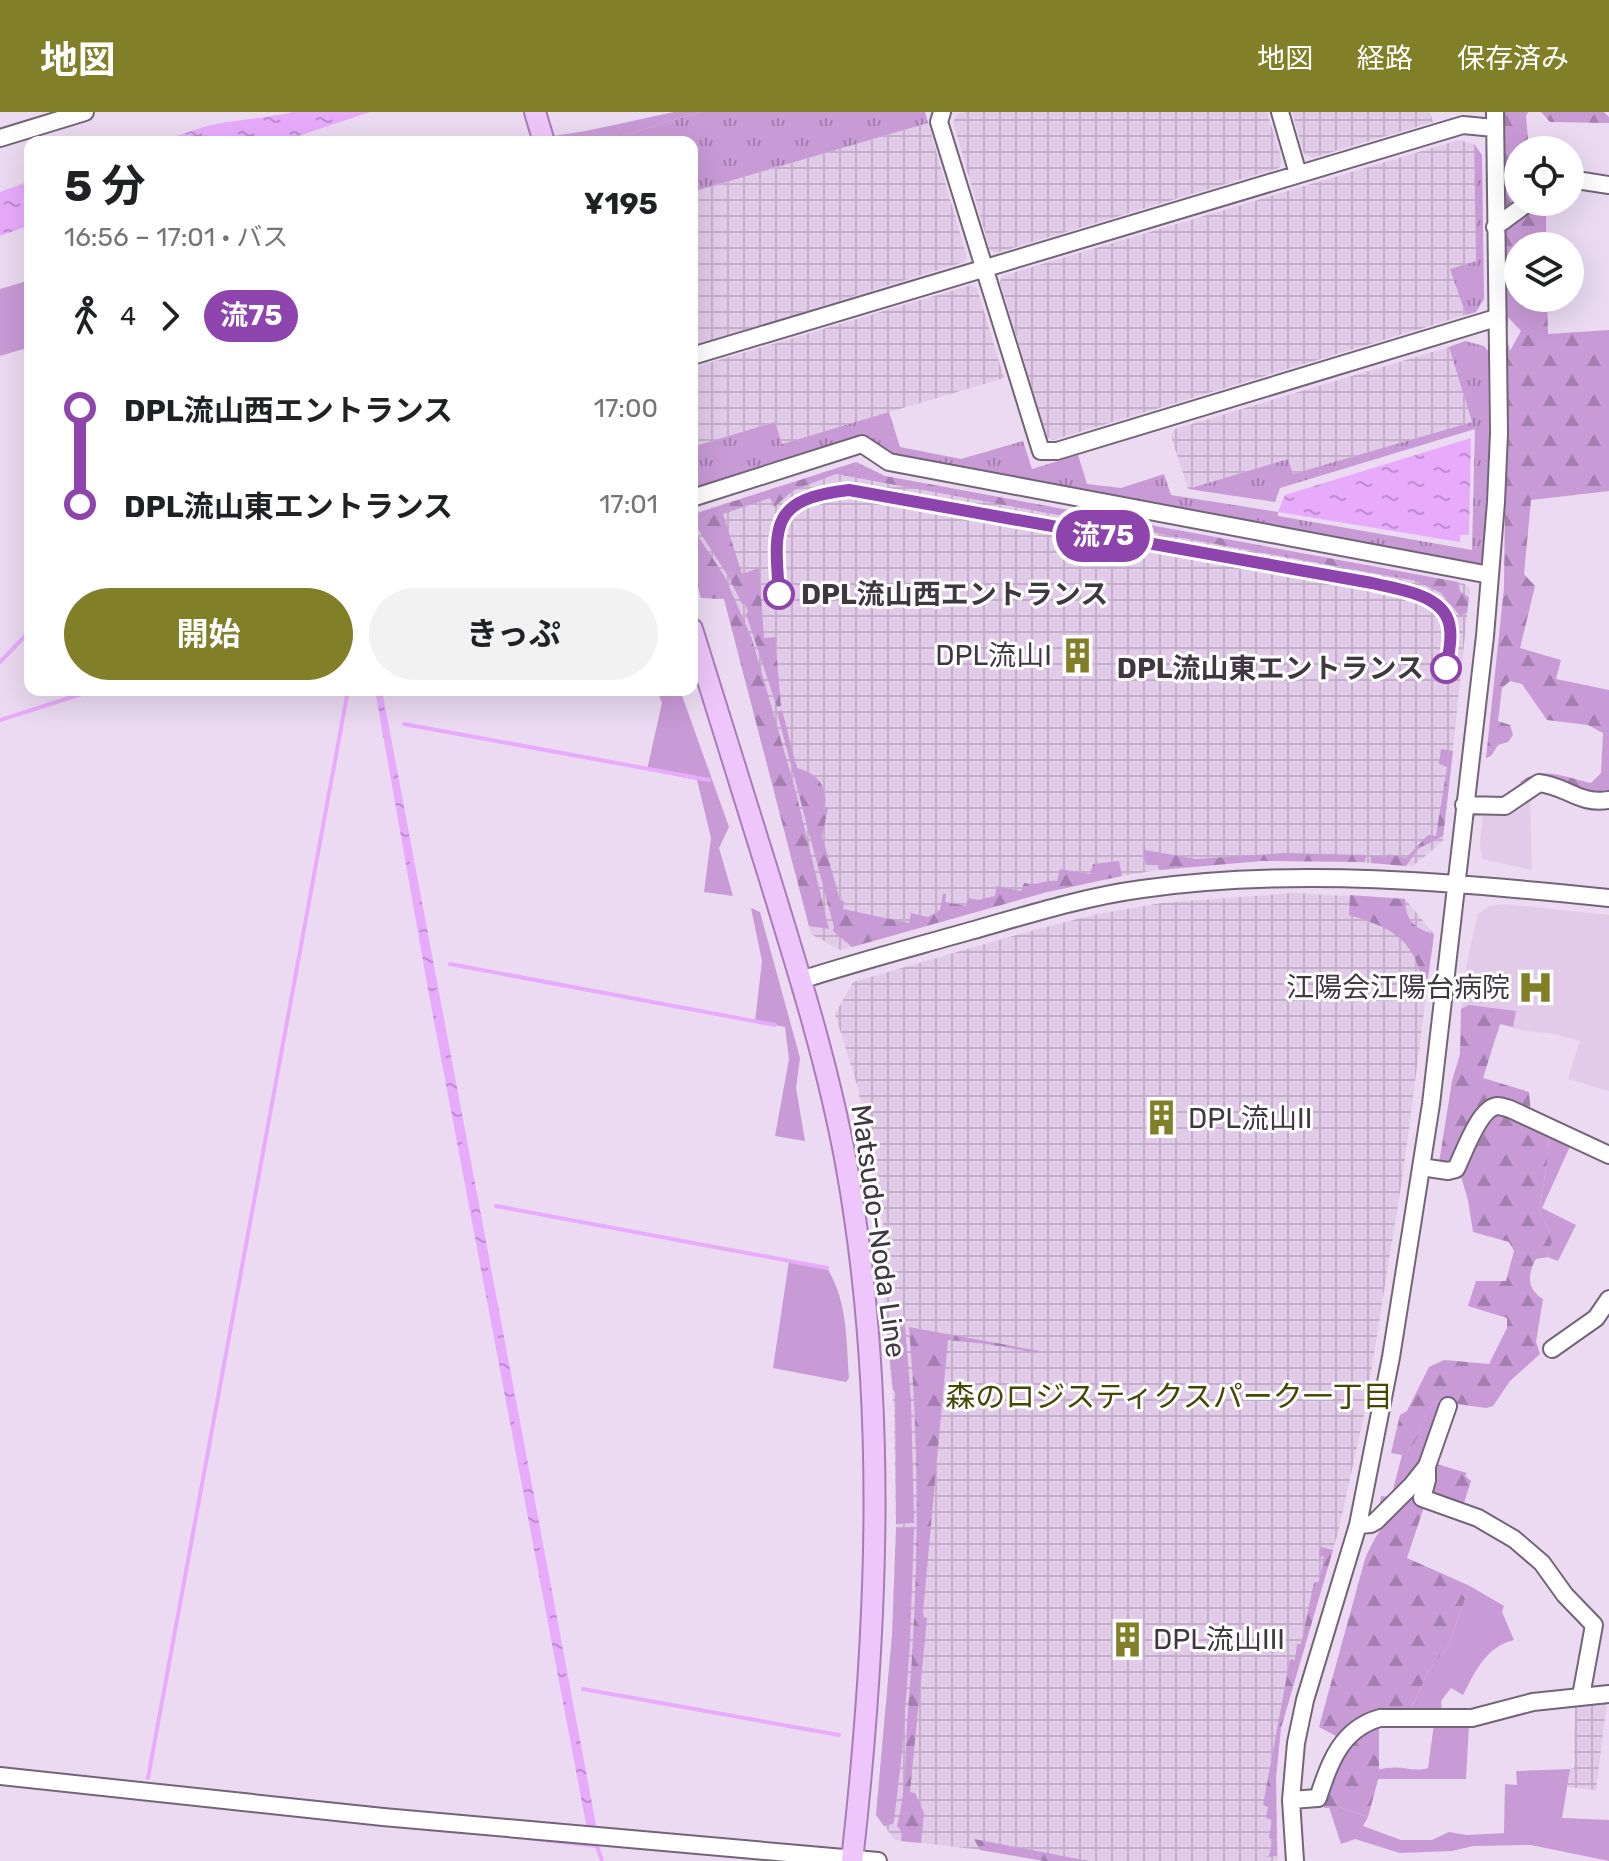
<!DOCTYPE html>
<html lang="ja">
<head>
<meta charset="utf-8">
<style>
	:root { --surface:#fff; --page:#f2f2f2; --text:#202124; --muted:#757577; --accent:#817f27 }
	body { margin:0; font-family:Rubik,"Noto Sans JP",sans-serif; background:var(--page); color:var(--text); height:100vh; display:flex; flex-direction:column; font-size:30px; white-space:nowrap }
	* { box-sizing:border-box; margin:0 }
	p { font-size:26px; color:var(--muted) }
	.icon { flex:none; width:44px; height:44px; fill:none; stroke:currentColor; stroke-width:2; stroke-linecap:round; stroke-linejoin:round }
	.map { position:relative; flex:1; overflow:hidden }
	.drawer { position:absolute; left:24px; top:24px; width:674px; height:560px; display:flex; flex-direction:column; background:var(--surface); border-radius:16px; box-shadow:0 8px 32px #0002 }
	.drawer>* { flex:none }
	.badge { padding:0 16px; border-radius:26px; font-size:28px; line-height:52px }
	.controls { position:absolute; left:1504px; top:24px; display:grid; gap:16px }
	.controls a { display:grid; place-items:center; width:80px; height:80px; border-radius:50%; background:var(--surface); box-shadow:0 8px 32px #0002; font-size:40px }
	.map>.badge { position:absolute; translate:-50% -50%; box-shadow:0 0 0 4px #fff }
	.legs { display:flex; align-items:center; gap:12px; height:88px; padding:0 40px; font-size:26px }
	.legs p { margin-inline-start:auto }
	.headline { display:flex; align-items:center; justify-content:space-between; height:136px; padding:0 40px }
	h1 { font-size:44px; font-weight:700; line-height:60px }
	.button { display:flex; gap:16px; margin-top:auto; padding:16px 40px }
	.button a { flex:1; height:92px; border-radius:48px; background:var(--accent); color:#fff; font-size:32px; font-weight:700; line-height:92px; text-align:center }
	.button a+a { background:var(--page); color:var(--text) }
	ul { padding:0 40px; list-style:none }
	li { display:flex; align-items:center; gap:28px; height:96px; font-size:30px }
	li i { display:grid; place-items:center; width:12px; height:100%; margin:0 10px; background:currentColor }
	li i::after { content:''; width:20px; height:20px; margin:-10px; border:6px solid; border-radius:50%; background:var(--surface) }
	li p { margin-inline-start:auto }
	li:first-child i { background:linear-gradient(#0000 50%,currentColor 0) }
	li:last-child i { background:linear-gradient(currentColor 50%,#0000 0) }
	header { display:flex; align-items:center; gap:48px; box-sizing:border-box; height:112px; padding:0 40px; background:var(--accent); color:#fff }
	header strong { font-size:38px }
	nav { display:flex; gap:44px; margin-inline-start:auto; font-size:28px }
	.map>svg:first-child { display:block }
	.built { fill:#e2cbe9 }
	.industrial { fill:url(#industrial-grid) }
	.green { fill:#c89ad6 }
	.forest { fill:url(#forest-firs) }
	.park { fill:url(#park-tufts) }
	.water { fill:url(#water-ripples) }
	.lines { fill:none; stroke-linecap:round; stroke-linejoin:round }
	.stream { stroke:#e8abfc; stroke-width:4 }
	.minor-casing { stroke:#736478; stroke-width:20 }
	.major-casing { stroke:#a97cb8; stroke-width:24 }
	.minor { stroke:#fff; stroke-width:16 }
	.major { stroke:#eec6fb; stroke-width:20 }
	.line-1-casing { stroke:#fff; stroke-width:18 }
	.line-1 { stroke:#8e44ad; stroke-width:12 }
	.stop-1-dot { fill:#fff; stroke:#8e44ad; stroke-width:4 }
	.labels { text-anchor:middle; stroke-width:6; stroke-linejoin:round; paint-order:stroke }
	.stop-label { font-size:28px; font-weight:bold; fill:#3f3841; stroke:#fff; text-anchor:start }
	.poi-label { font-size:28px; fill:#3f3841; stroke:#fff; text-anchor:end }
	.street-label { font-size:28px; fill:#3f3841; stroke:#fff }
	.neighbourhood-label { font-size:30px; fill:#484605; stroke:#fff }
</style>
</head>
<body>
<header>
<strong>地図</strong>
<nav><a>地図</a><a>経路</a><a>保存済み</a></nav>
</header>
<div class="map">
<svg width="1609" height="1749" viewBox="0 0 1609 1749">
	<defs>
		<pattern id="industrial-grid" width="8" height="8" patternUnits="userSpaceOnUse" patternTransform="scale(2)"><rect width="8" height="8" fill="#e2cbe9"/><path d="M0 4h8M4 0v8" fill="none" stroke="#c3afc9"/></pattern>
		<pattern id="forest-firs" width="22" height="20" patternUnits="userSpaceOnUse" patternTransform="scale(2)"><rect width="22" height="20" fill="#c89ad6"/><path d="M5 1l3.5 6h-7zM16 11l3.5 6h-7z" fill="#a47faf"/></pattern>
		<pattern id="park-tufts" width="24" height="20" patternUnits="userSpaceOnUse" patternTransform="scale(2)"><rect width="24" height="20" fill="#c89ad6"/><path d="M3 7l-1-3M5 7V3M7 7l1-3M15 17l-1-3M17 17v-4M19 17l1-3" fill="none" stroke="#a47faf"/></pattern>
		<pattern id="water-ripples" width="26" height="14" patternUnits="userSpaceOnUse" patternTransform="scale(2)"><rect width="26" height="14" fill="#e8abfc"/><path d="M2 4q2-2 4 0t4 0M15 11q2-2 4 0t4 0" fill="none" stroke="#bd8cce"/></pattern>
	</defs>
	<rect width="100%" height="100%" fill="#ebdaf1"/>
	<path class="built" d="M1530,686L1532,758L1482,747L1480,732L1483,700Z
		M1505,792L1609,803V979L1568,967L1580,929L1549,921L1524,919L1461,901L1466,854L1478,802L1489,794Z"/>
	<path class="industrial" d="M965,0H1267L1282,49L1279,56L996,141L990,138L953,10L957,2Z
		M1292,0H1430L1433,10L1312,46L1304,42Z
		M928,11L967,145L964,150L692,234V80Z
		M1459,28L1474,32L1476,149L1451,157L1466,203L1053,328L1047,325L1000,170L1002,164Z
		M971,173L977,176L1004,266L782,332L775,310L692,335V256Z
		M1449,235L1472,310L1293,362L1288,347L1188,377L1171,324L1175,317Z
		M856,350L885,364L1465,472L1470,477L1469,486L1443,729L1413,754L1322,748L1261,749L1181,754L1122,764L1047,780L840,838L811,822L724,487L701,486L692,455V402Z
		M1294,781L1405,787L1434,822L1404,1055L1365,1298L1339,1417L1281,1616L1276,1665L1278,1749H1044L982,1738L895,1728L876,1703L892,1524L896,1426L894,1298L882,1168L888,1140L858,976L835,902L853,870L1023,821L1093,803L1161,791Z
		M1607,1589L1596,1678L1567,1675L1570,1657L1574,1656L1575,1592Z"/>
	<path class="green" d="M674,0H699L603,30H555L553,24L586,19Z
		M30,168V235L0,244V177Z
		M657,578H680L729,715L719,736L733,784L704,780L711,726L697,668L647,658L662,591Z
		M751,796L760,800L800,946L796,976L805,1029L775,1024L789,947L785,915L755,909L762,849Z
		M1548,1018L1572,1030L1542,1096L1576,1113L1558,1149L1548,1145L1552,1130L1549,1118L1539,1099L1549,1039Z
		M789,1149L827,1156C848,1190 846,1227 849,1266L846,1270L773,1256Z
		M886,1211L905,1215L911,1289L914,1411L896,1412L895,1280L893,1278Z
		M1436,1289L1444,1291L1422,1352L1386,1393L1380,1391L1381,1384L1391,1385L1402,1343C1426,1327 1416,1305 1436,1289Z
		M914,1415L910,1530L902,1640L894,1709L893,1712L884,1714L876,1703L892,1524L896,1416Z
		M1470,1474L1504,1494L1502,1500L1514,1528C1486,1535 1476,1558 1463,1583L1451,1576L1441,1589L1442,1600L1410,1599L1429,1558L1448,1534Z
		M1434,1612L1469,1613L1466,1667H1378V1658C1401,1651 1410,1661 1428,1656Z
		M1570,1657L1562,1706L1609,1708V1749L1531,1733L1473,1734L1452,1739L1400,1741L1355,1727L1341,1732L1329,1695H1339L1368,1705L1363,1714L1401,1728H1432L1449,1720L1467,1723L1504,1721L1505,1672L1517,1673L1516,1659Z"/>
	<path class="forest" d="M1502,0H1533H1528L1526,4L1529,38H1518V90L1504,103Z
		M1541,0H1604L1609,5V11L1550,10Z
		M1535,90H1555L1546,99V134H1518V186H1547L1548,222L1609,218V379L1531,388L1524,462L1535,474L1520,536L1561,548L1556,567L1609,578V684L1524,675L1520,670C1543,653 1566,666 1591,671L1601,661L1603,621L1588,613L1547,608L1522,572L1510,569L1502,576L1498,609L1510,613L1513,623L1508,630L1498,633L1491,644L1486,646L1504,476L1507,227L1510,239L1521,219L1508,205L1507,224L1504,117Z
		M856,350L885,364L1458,470L1460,479L1469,486L1467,501H1463L1461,505L1441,481L1416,469L836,362L794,378L774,395L770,386L723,402L742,462L759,456L764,526L775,525L781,594L777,595L746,502L748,500L745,492H742L728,464L694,411L697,401Z
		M692,415L725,465L752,527L795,677L829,817L809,814L724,487L701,486L692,455Z
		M782,598L797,656C817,661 828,674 825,695L828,696L822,724L840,788L844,789L843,797L909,811L911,801L928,805L940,798L943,782H946L945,790L966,794L968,786L978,788L995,784L997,774L1021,779L1024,771C1038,774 1045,767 1057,769L1060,757L1090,762L1093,752L1119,749L1122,764L1047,780L852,835L833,819L834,815L777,600Z
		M1441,637L1453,639L1443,724L1418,737L1406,754L1371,751V744L1387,745L1388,742L1406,746L1428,723L1436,724L1447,655L1439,652Z
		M1145,731V738L1196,747L1285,741L1366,743L1365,750L1261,749L1159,758L1158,753H1146L1143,738Z
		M1350,783L1405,787C1405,808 1415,817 1434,822L1426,879C1422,870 1421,863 1418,854C1407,821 1379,812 1349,803Z
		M1469,893L1516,899L1513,915L1500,912L1483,966L1529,980L1531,1002L1502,991L1451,1053L1439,1051L1452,969L1460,942L1461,897Z
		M1499,999L1548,1018L1549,1039L1539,1099L1549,1118L1552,1130L1548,1145L1536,1147C1527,1162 1527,1178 1543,1187L1536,1230L1540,1242L1510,1269L1493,1294L1486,1296L1436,1289C1416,1306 1426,1327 1402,1343L1391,1341L1400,1303L1407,1299L1429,1255L1444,1248L1489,1252L1507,1216V1206L1468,1194L1476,1169H1506L1514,1139L1509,1130L1473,1120L1468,1088L1459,1058L1482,1011Z
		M909,1215L1039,1239L1038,1241L986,1232L948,1228L923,1500L924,1505L927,1506L910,1680L915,1681L924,1701L921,1731L901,1729L902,1720L897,1714C907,1677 905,1636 908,1599C919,1471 920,1343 909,1215Z
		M1433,1351L1467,1361L1465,1364L1471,1369L1463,1394L1426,1381Z
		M1423,1370L1425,1392L1407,1446L1470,1474L1448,1534L1429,1558L1410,1599C1380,1599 1359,1600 1338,1625L1319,1615L1365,1447C1379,1413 1398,1395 1423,1370Z
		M1321,1435L1333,1438L1281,1616L1276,1665L1277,1744L1265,1745L1269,1744L1273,1727L1269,1726L1272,1708L1266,1706L1268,1695L1263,1693L1290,1547L1295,1548L1297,1532H1301L1314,1470H1319L1324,1445L1319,1444Z
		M1379,1613V1664L1368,1705L1339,1695L1324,1696C1334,1658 1341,1631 1379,1613Z
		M974,1727L1089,1749H1044L980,1738Z"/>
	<path class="park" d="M699,0H925L928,11L692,80V30H603Z
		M1474,32L1482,43L1484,187L1476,200L1466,203L1450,157L1476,149Z
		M1465,229L1484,234L1488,239L1489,331L1484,447L1480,452L891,343L865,323L695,378L692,376V335L775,310L782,332L889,300L900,335L961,347L1023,329L1032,357L1078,343L1087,372L1121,376L1164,362L1171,383L1278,400V404L1472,438L1475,317L1280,376L1275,390L1188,377L1288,347L1293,362L1472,310L1449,235Z"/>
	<path class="water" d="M293,0H370L280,30H149C173,28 194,16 217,12C243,7 268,6 293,0Z
		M30,69V113L0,124V80Z
		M1471,326L1469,423H1460V430L1278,400L1285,383Z
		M375,578H382L597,1718L587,1717L430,888Z"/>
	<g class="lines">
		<path class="stream" d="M0,550L30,519
			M0,608L94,578
			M404,612L709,668
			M450,852L775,913
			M496,1094L827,1156
			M583,1577L839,1623
			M148,1666L348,578
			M527,1726L597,1734L602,1749"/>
		<defs>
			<path id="minor" d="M942,0L939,10L1041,339H1057L1496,206
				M1280,0L1298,62
				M0,26L85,0
				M1570,67L1609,73
				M1495,115L1529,90
				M692,244L1463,13L1494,16
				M692,386L862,332L889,350L1490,463
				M1464,693L1505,694L1539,671C1567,674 1579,693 1609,688
				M801,868C857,850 914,835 970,819C1027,803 1083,785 1142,777C1297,755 1454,770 1609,786
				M1421,1055L1448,1059L1456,1057C1464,1041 1479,996 1497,994C1502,994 1506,996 1510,997L1609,1043
				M1552,1237L1596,1206L1609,1187
				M1427,1354L1448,1294
				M1358,1413L1371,1412L1376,1409L1412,1373L1427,1354V1368L1422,1386L1478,1406L1514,1427L1542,1451L1565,1483L1594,1513L1581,1584
				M0,1664L383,1705L878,1749
				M1291,1688L1318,1686C1330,1650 1341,1617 1380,1606H1472L1533,1590L1609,1582
				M1295,1749L1291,1688L1296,1631L1305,1588L1358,1413L1391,1245L1412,1113L1431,992L1485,524L1496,390L1499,321L1495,0"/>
			<path id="major" d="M535,0L544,30
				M692,517C718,599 743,682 769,764C798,858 828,953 846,1051C888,1282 878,1517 852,1749"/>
		</defs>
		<use href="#minor" class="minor-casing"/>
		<use href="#major" class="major-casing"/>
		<use href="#minor" class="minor"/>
		<use href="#major" class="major"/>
	</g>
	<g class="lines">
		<defs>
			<path id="line-1" d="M779,482C774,413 770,387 849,378L1372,471C1399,478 1447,482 1450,517C1452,530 1448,544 1446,556"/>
		</defs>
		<use href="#line-1" class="line-1-casing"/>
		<use href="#line-1" class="line-1"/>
	</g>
	<defs>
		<symbol id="building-bare" viewBox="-9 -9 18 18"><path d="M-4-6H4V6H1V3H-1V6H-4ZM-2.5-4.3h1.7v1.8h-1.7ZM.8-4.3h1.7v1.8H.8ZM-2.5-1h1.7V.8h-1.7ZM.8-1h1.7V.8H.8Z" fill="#817f27" stroke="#fff" stroke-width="2.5" paint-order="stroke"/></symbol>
		<symbol id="hospital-bare" viewBox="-9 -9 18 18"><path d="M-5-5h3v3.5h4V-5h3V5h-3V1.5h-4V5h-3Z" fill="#817f27" stroke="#fff" stroke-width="2.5" paint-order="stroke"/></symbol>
	</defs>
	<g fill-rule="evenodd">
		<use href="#building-bare" x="1052" y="518" width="51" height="51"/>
		<use href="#hospital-bare" x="1510" y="850" width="51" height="51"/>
		<use href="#building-bare" x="1136" y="980" width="51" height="51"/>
		<use href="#building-bare" x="1102" y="1502" width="51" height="51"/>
	</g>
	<g class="stop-1-dot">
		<circle cx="779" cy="482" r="14"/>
		<circle cx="1446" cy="556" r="14"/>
	</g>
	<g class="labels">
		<g class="stop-label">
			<text x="801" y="492">DPL流山西エントランス</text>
			<text x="1424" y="566" text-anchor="end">DPL流山東エントランス</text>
		</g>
		<g class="poi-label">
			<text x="1052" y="553">DPL流山I</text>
			<text x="1510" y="885">江陽会江陽台病院</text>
			<text x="1188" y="1016" text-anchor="start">DPL流山II</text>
			<text x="1153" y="1537" text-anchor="start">DPL流山III</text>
		</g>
		<g class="street-label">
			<text transform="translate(879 1119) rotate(82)" y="10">Matsudo-Noda Line</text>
		</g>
		<g class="neighbourhood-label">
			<text x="1169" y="1295">森のロジスティクスパーク一丁目</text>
		</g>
	</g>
</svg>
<div class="controls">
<a><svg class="icon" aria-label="locate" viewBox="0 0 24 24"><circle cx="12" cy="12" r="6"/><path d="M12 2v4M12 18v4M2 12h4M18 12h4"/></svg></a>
<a><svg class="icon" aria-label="layers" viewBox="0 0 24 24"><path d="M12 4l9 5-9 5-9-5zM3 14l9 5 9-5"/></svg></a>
</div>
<b class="badge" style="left:1103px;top:424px;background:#8e44ad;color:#fff">流75</b>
<section class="drawer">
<div class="headline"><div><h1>5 分</h1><p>16:56 – 17:01 · バス</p></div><b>¥195</b></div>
<div class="legs"><svg class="icon" aria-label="walk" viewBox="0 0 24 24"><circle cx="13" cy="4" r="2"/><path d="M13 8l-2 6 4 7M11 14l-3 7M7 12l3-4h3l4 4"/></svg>4<svg class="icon" aria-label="forward" viewBox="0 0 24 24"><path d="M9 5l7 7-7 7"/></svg><b class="badge" style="background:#8e44ad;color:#fff">流75</b></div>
<ul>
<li><i style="color:#8e44ad"></i><b>DPL流山西エントランス</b><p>17:00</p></li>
<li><i style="color:#8e44ad"></i><b>DPL流山東エントランス</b><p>17:01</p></li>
</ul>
<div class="button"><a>開始</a><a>きっぷ</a></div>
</section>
</div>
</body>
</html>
